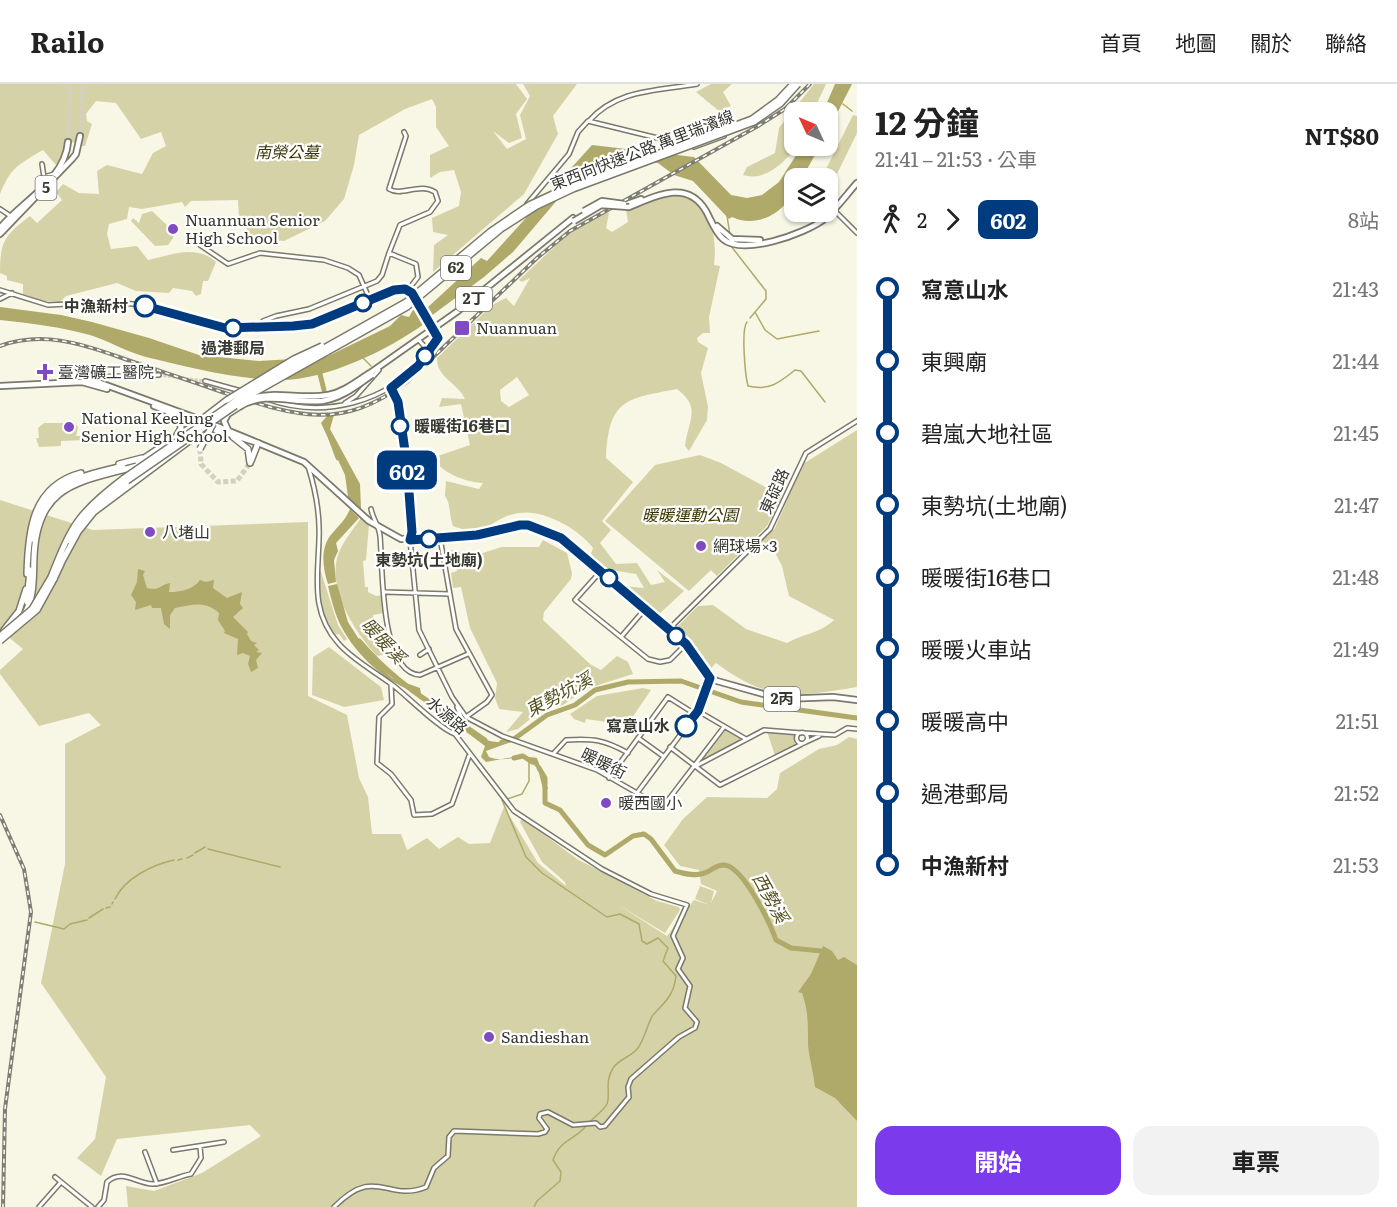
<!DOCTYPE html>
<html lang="zh-TW">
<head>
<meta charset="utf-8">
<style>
	:root { --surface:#fff; --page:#f2f2f2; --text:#222; --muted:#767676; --line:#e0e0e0; --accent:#7c3aed }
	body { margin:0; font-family:Literata,"Noto Sans TC",serif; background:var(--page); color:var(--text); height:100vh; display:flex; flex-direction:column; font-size:22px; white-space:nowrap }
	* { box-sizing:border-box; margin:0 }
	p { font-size:20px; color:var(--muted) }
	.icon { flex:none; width:33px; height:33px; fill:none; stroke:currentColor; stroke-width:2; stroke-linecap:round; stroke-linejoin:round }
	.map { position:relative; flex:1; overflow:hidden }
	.drawer { display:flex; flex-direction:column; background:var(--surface); width:540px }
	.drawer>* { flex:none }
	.badge { padding:0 12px; border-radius:9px; font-size:21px; line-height:39px }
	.needle { width:39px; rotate:314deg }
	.tools { position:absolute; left:784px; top:18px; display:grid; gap:12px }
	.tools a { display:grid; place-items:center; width:54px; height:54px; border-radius:12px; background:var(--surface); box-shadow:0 2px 4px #0004; font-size:30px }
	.map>.badge { position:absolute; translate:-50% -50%; box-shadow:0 0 0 3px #fff }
	.legs { display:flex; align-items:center; gap:9px; height:66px; padding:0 18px; font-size:20px }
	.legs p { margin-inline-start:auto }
	.headline { display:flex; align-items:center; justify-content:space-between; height:102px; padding:0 18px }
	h1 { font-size:33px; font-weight:700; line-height:45px }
	.button { display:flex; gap:12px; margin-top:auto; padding:12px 18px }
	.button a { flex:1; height:69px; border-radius:18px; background:var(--accent); color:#fff; font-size:24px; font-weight:700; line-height:69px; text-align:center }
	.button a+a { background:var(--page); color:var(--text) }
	ul { padding:0 18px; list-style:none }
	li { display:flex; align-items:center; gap:21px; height:72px; font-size:22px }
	li i { display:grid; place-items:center; width:9px; height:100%; margin:0 8px; background:currentColor }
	li i::after { content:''; width:15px; height:15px; margin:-8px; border:4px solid; border-radius:50%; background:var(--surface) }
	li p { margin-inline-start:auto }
	li:first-child i { background:linear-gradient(#0000 50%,currentColor 0) }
	li:last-child i { background:linear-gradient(currentColor 50%,#0000 0) }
	header { display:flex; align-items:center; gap:36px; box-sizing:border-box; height:84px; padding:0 30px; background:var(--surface); border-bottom:2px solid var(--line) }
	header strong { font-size:28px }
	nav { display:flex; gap:33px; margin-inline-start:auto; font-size:21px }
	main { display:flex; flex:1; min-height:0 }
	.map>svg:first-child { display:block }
	.green { fill:#d6d2a8; fill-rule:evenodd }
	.water { fill:#afa96a }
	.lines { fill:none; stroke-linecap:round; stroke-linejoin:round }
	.stream { stroke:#afa96a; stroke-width:1.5 }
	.river { stroke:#afa96a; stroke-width:5 }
	.minor-tunnel { stroke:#d2d0c1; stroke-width:3; stroke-dasharray:3 1.5; stroke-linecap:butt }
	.major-tunnel { stroke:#d2d0c1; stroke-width:4.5; stroke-dasharray:4.5 2; stroke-linecap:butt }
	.highway-tunnel { stroke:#d2d0c1; stroke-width:5; stroke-dasharray:5 2.5; stroke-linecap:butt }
	.minor-casing { stroke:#7b796a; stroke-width:6 }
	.major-casing { stroke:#7b796a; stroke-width:8 }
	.highway-casing { stroke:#7b796a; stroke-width:8 }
	.minor { stroke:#fff; stroke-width:3 }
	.major { stroke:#fff; stroke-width:4.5 }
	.highway { stroke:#fff; stroke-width:5 }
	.rail-casing { stroke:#7e7e73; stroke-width:4 }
	.rail { stroke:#fff; stroke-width:1.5; stroke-dasharray:4.5; stroke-linecap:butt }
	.major-bridge-casing { stroke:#7b796a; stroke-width:8; stroke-linecap:butt }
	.highway-bridge-casing { stroke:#7b796a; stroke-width:8; stroke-linecap:butt }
	.major-bridge { stroke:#fff; stroke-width:4.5 }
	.highway-bridge { stroke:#fff; stroke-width:5 }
	.line-1-casing { stroke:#fff; stroke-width:14 }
	.line-1 { stroke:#003b80; stroke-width:9 }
	.poi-dot { fill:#804bc2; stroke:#fff; stroke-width:2 }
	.stop-1-dot { fill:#fff; stroke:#003b80; stroke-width:3 }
	.labels { text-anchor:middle; stroke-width:4.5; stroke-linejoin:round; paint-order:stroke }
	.shield { fill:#fff; stroke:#74746f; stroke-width:1.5 }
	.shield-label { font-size:15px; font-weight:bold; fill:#383831 }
	.street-label { font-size:16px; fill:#383831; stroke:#fff }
	.park-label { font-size:16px; font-style:italic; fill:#393400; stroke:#fff }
	.poi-label { font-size:16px; fill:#383831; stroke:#fff; text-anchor:start }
	.stop-label { font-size:16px; font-weight:bold; fill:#383831; stroke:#fff; text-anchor:end }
	.water-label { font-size:18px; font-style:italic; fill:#55501f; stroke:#fff }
</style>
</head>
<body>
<header>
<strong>Railo</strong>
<nav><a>首頁</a><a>地圖</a><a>關於</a><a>聯絡</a></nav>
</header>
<main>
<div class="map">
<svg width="857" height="1123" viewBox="0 0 857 1123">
	<rect width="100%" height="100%" fill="#f8f6e5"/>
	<path class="green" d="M0,0H516L527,15L516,30L522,54L509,59L493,47L507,65L526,55L520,31L530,12L523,0H577L553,32L558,50L524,110L433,188L434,161L448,151L433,148L432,134L459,122L461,108L454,86L440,88L430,94V71L449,62L436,43V23L432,15L405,25L359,51L354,81L344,115L325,137L284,157L253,154L239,134L238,116L191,117L185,123L182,118L142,125L129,123L127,135L109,140L107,150L111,165L137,162L148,176C171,171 196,160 216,178L208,197H203L201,210L196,212L192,207L173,204L169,209L136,207L117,199L66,212L60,218L42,217L23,210V200L7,196V192L0,189C0,157 5,151 30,132L37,139L62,116L56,108L63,100L79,109L99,110L97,87L107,81L142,90L153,69L166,62L161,48L141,55L116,19L96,17L86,30L87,37L92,40L85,62H81L83,48H79L77,59L66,57L61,74L56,81L43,66C19,80 10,84 0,110Z
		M711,0H732L723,8L731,22L719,27L696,8Z
		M814,0H826L813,28H795V62H798C785,77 766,98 743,91L747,83L775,69L779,44Z
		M853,31L857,32V49L837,90L826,85Z
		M667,110C673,111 681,111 687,113C713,123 717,158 714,181L720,182L709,233L710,249H703L697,254L698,258L708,264L701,289L708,323L707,336L689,367L685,362C688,336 702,324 677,305C625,315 609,315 606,374L633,398L602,437L611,446L600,459L616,480L637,479L651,501L665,498L657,486L684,507L657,532L623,502L644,504L636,490L605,485L591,470L593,464C579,445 543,425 519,429C487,434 490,456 453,442C449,432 451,420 445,412L446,397L479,405L483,399C464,398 443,389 432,374L470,361L461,320L439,323L442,314L465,315C459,300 436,293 437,274L492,221L506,214L514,222L530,194L522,198L519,196L569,149L606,128L609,129L606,144L612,148L628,138L626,126ZM517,293L529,311L509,323L501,317L500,306Z
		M152,127L173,147V154L168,161L155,162L131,137L133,134L139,139L142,130Z
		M44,339H74L78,343L76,352H86V356L61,357V362L39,363L36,354H39L38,344Z
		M857,346V603C796,613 768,618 716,579L710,585L686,554L675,545L698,522L713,521L746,545L787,559C805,549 819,550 834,536L789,512L782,482L772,463L757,462L775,444L803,380Z
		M700,371L721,379L782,412L767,442L717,492L711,486L689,507L605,437L655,381Z
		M0,416L93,446L308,438V612L347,631L359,694L368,713L372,750H401L407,766L427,754L439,765L458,753L469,760L490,759L504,723L538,779L566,802L565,798L542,778L520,738L522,734L577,775L657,817L679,823L680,826L665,849L617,820L667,852L694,816L710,821L695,815L700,802L714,807L711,819L717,807L701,800L699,786L680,782L664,761L683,735L707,713L767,714L777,705L780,689L819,665L837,661L849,653L857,655V1123H128L126,1102L154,1107L202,1089L261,1052L250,1041L117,1055L101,1092L77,1074L95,1055L106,993L41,899L65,780V660L101,641L89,629L39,642L0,590V586L23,565L0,546Z
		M361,434L369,441L366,476L363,477L365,503H368V508L376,512L383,511L384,529L373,531L376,558L383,571L377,572C354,548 324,500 340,466C345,455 354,444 361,434Z
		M543,456L567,469L572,489L571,495L544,528L543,536L590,580L601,586L617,572L628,578L633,590L586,605L563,621L541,626L518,645L506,648L523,628L499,625L495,614L497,599L470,544L461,503L453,504L451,489L457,487L451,466L476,471L502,463H539Z
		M318,485H320L338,541L347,555L344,557L339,550L333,551L320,526Z
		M329,563L381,603L384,616L344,623L312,611L313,573Z
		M643,604L651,606L627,641L586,635L585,639L574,635L570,630L597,612Z
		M725,645L742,655L699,679Z
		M767,647L793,649L796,660L775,672Z"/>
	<path class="water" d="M835,0H852L828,47V28H823Z
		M592,61L694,73L731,111L747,114L762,111L779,98L802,62H820L802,94H795C795,125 759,146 732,133L729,135L693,97L674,91L658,79L611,74L587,81L513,168L484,193L431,232L427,224L481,174L487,177Z
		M0,223L61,231L92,238L149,254L199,271L259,277L326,273L390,242L401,231L409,233L413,226L419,228L424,240C388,266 326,296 281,296C239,296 187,283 146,273C127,268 109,257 90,251C61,243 30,239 0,236Z
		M334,331L330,345L360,400L361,425L348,413L345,391L321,339L327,332Z
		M350,425L359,434L336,459L338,467L334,476L336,498L328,500C323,485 320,466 330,452C338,442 345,437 350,425Z
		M138,485L145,487L143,491L147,504C159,507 160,501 170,499L169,508C180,508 193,506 200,496L206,498L214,496L213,504L227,514L242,508L240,520L243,524L233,533L248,548L247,550L251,557L257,559L254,561L259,566L256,568L262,569L256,576L258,584L251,588L248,580L250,572L243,569L237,571L238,555L224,549L225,547L218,536L219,529C205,516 191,521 175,524L170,531V545L164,540L161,524H152L151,521L135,526L136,518L131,511L137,498Z
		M337,500L348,538L367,568L392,594L420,604L421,610L435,619L439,626L451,629L460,640L458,643L446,638L442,632L443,630L428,616L420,615L413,605L410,606C381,595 352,566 339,538C334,527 331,514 328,502Z
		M463,641C473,649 485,658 497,658C503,658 505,656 511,658L486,667L489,673C504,679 520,670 537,674L548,705H543L538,685L524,671L486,678L481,673L485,662L461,644Z
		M823,862L832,867L838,876L844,873L857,881V1037L835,1014L815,1003C814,990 807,965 808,956C808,939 808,925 802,909L798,908L811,890Z"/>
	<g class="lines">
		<path class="stream" d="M843,20L852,27
			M727,132L730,151
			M731,162L766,207V215L750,234
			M755,228L765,246L777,255L819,247
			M747,238C741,245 745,290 748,302C769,307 779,299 795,286L801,287L825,318
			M363,274L371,282
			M507,715L522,710L529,697V676
			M502,716L526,773L542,789L607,833L620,830L639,840L642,857L647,860L658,854L668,864L663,877L676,892C674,911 665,918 653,931C649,936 644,956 638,964C631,973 619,975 613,984C604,999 611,1009 607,1020C604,1026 595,1032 591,1037
			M208,765L280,783
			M195,769L205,763
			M187,774L193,771
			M178,776L182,775
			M115,815C125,794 152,781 174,776
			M112,820L113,818
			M106,824L110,823
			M89,834L103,825
			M35,838L64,845L70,840L87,836
			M534,1123L537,1117L560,1097L561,1088L553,1076C560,1055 575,1056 586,1042"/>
		<path class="river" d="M319,286L324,306
			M331,355L338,374
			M359,557C383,585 413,609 446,629
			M453,634L485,656
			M502,658L514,655L547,631L575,621L595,606L628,598L681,597L741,618L857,634
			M514,674L523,672L532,678
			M539,684L545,694V719L560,726L588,761L605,771L633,752L644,750L651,755L675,787C685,790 697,793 707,788C714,785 716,781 724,781C743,782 770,839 776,856L791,864L821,867"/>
		<path class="minor-tunnel" d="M159,291L205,297"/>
		<path class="major-tunnel" d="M80,52L83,0
			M68,58L70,0"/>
		<path class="highway-tunnel" d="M200,365L201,380L218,398L237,397L250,379"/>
		<defs>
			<path id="minor" d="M589,37C617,5 657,7 697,0
				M404,48L406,52L389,105C402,113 419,98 435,108L438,117L430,128L400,141L389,169L416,180L418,193L408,206
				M694,63L724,52
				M42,80L44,93L54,90
				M527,120L569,70L578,48L588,37L682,60
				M0,125L12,133
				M833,125L857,149
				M200,161L228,180L260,169L324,176L348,184L359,191L370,216
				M0,206L48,221L109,218L145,221L234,245L312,240L391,207L405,205L414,212L438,254C435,261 429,267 424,273C388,319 323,335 267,315
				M0,215L12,209
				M259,244L263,237L276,232L309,225L377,197L382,191L389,169
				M418,255L425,263L424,271
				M83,297L95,293L159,291
				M205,297L241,307
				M391,304L397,318L407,381L412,448L410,456L419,546L452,613L466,633L502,652L597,686L637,709L698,627L710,594
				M345,319L356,312L379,286
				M308,382C315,404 320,432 319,455C318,494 310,528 339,560C354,577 376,588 394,602C408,613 441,646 455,650L514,727L602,785L651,810L687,821L673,852L683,874L678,885L690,902L685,924L697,938L695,944L679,953L631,995L628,1003L629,1013L605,1042L600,1043L596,1039L573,1041L548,1028L540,1030L539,1034L547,1045L545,1048L538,1050L454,1047L449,1053L448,1072L434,1084L426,1103C386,1119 377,1080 334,1123
				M371,425C373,435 379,442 380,452C383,481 379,589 420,591L468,570
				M440,454L456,545L492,611L487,618L466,633
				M601,487L575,516L648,575L660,578L670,576L686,560
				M385,508L449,510
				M669,545L770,445L806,369L857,337
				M621,553L645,525
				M420,571L429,565
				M391,600L392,620L379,633L377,679L391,690L411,716L414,731L432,730L452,720L469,672
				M698,627L746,655
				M796.5 654a5.5 5.5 0 1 1 11 0a5.5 5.5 0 1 1-11 0Z
				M804,649L835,651L847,644L857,645
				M455,650L463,637L457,623
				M638,654L663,672
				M806,658L819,652
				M670,663L720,701L802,660
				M554,669L566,656C593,654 605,656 628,669
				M696,682L764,646L801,649
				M609,694L668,613L695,630
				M637,709L662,724L724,643
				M173,1066L224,1058
				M145,1068L157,1100
				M55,1093L92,1123
				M39,1123L61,1098
				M98,1123L104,1116L107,1098C123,1084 136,1100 153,1100C165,1100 179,1092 191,1090L201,1074L200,1063"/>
			<path id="major" d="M627,120L641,115
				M629,123C656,112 687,95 706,127C711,136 715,148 723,155C743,172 804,150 823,136C836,126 846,111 857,99
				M717,142L732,155L760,156
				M0,144C22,117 65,96 68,58
				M0,150L72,75L76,70L80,52
				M370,289L458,227L573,134
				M82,298L95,297L204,337
				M0,302L82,298L107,305
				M154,322L199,340
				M228,330L224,337L228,346
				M225,332L239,323
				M212,340L304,378L369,437L401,455L477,451L520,441H528L561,454L686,560L710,594L717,597L781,615L833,613L857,616
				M210,344L258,359"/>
			<path id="highway" d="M167,327L180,337L181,344L177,351
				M201,336L227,316
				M233,353L248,365L250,379
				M251,377L258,359
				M138,378L197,339
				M119,380L142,374
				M32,455C39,400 77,393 123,382
				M70,457L85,431L127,397
				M59,483L78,448L94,428L208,343
				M27,490C28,447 32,402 81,389
				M51,493C72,440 78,429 124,394
				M54,495L61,480
				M27,518L30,486
				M24,531C35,512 33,494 34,473C37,396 84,398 144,380
				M4,546L19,527L26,505"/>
		</defs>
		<use href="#minor" class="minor-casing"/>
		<use href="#major" class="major-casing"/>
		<use href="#highway" class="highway-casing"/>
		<use href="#minor" class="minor"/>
		<use href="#major" class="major"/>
		<use href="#highway" class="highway"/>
		<defs>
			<path id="rail" d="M0,262C41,247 80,259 119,273C154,285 188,296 222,308C295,332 340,348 407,298L537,174L570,147L758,42L785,25L810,0
				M0,731L24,785L31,828L5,1025L3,1123"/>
		</defs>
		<use href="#rail" class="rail-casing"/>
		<use href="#rail" class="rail"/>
		<defs>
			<path id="major-bridge" d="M584,127L602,117L624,120
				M574,137L601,121L629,123
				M248,315C275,306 301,316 328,311C344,308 357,297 370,289
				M239,323C266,306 293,320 322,317C342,314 356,302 372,291"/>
			<path id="highway-bridge" d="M227,316L294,275L322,262
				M200,365L213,340
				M124,394L260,300L406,218L491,147L529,121L572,101L752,35L778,16L793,0
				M127,397L254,309L407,223L501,145L537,122L573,105L754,38L780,20L798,0
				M0,552L32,525L51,493
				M0,557L37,526L54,495"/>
		</defs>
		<use href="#major-bridge" class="major-bridge-casing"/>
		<use href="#highway-bridge" class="highway-bridge-casing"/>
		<use href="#major-bridge" class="major-bridge"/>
		<use href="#highway-bridge" class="highway-bridge"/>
	</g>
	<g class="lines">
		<defs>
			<path id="line-1" d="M145,222L225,244L293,242L312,240L394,206L405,205L412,209L438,254L418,282L391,304L398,318L407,381L412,448L410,456L477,451L520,441H528L561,454L686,560L710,594L698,627L686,642"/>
		</defs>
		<use href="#line-1" class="line-1-casing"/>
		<use href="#line-1" class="line-1"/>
	</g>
	<g class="poi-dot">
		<circle cx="173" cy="145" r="6"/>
		<rect x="454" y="236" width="16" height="16" rx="3"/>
		<path d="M42 279h6v6h6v6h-6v6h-6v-6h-6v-6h6z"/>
		<circle cx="69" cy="343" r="6"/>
		<circle cx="150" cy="448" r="6"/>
		<circle cx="701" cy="462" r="6"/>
		<circle cx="606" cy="719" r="6"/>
		<circle cx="489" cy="953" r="6"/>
	</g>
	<g class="stop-1-dot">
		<circle cx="363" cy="219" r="8"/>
		<circle cx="145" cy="222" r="10"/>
		<circle cx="233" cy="244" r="8"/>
		<circle cx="425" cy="272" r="8"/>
		<circle cx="400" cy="342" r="8"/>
		<circle cx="429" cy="455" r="8"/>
		<circle cx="609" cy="494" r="8"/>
		<circle cx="676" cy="552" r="8"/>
		<circle cx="686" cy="642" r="10"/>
	</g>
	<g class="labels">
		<g class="shield">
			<rect x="35.5" y="92" width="21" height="24" rx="4.5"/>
			<rect x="441" y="172" width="30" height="24" rx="4.5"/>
			<rect x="456" y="203" width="36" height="24" rx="4.5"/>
			<rect x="764" y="603" width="36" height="24" rx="4.5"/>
		</g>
		<g class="shield-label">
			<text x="46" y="109">5</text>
			<text x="456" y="189">62</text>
			<text x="474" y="220">2丁</text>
			<text x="782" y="620">2丙</text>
		</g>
		<g class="street-label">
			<text transform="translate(642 66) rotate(-21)" y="6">東西向快速公路 萬里瑞濱線</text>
			<text transform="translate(774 407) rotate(-66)" y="6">東碇路</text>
			<text transform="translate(447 631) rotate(41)" y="6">水源路</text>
			<text transform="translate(604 679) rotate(26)" y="6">暖暖街</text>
		</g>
		<g class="park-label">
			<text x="287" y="74">南榮公墓</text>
			<text x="690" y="437">暖暖運動公園</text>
		</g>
		<g class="poi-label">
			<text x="185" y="142">Nuannuan Senior<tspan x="185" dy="18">High School</tspan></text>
			<text x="476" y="250">Nuannuan</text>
			<text x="58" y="294">臺灣礦工醫院</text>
			<text x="81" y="340">National Keelung<tspan x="81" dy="18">Senior High School</tspan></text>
			<text x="162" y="454">八堵山</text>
			<text x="713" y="468">網球場×3</text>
			<text x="618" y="725">暖西國小</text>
			<text x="501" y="959">Sandieshan</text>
		</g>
		<g class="stop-label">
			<text x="128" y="228">中漁新村</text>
			<text x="233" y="270" text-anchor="middle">過港郵局</text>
			<text x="414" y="348" text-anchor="start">暖暖街16巷口</text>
			<text x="429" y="482" text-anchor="middle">東勢坑(土地廟)</text>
			<text x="670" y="648">寫意山水</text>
		</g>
		<g class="water-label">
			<text transform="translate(383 557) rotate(47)" y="6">暖暖溪</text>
			<text transform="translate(559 611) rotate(-28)" y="6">東勢坑溪</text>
			<text transform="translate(770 814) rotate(61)" y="6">西勢溪</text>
		</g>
	</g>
</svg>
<div class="tools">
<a><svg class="needle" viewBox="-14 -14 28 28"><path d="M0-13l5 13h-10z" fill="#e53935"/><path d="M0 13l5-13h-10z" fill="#767676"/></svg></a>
<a><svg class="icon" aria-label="layers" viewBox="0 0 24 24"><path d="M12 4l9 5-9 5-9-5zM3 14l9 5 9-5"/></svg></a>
</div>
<b class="badge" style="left:407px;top:386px;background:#003b80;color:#fff">602</b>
</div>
<section class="drawer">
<div class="headline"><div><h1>12 分鐘</h1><p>21:41 – 21:53 · 公車</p></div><b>NT$80</b></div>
<div class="legs"><svg class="icon" aria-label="walk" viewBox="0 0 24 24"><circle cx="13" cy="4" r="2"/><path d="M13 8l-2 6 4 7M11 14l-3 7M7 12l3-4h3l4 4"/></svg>2<svg class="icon" aria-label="forward" viewBox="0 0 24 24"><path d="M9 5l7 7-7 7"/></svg><b class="badge" style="background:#003b80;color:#fff">602</b><p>8站</p></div>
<ul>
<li><i style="color:#003b80"></i><b>寫意山水</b><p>21:43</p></li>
<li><i style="color:#003b80"></i><span>東興廟</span><p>21:44</p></li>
<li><i style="color:#003b80"></i><span>碧嵐大地社區</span><p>21:45</p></li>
<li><i style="color:#003b80"></i><span>東勢坑(土地廟)</span><p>21:47</p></li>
<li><i style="color:#003b80"></i><span>暖暖街16巷口</span><p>21:48</p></li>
<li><i style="color:#003b80"></i><span>暖暖火車站</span><p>21:49</p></li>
<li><i style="color:#003b80"></i><span>暖暖高中</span><p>21:51</p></li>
<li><i style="color:#003b80"></i><span>過港郵局</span><p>21:52</p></li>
<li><i style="color:#003b80"></i><b>中漁新村</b><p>21:53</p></li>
</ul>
<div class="button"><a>開始</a><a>車票</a></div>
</section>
</main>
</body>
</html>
